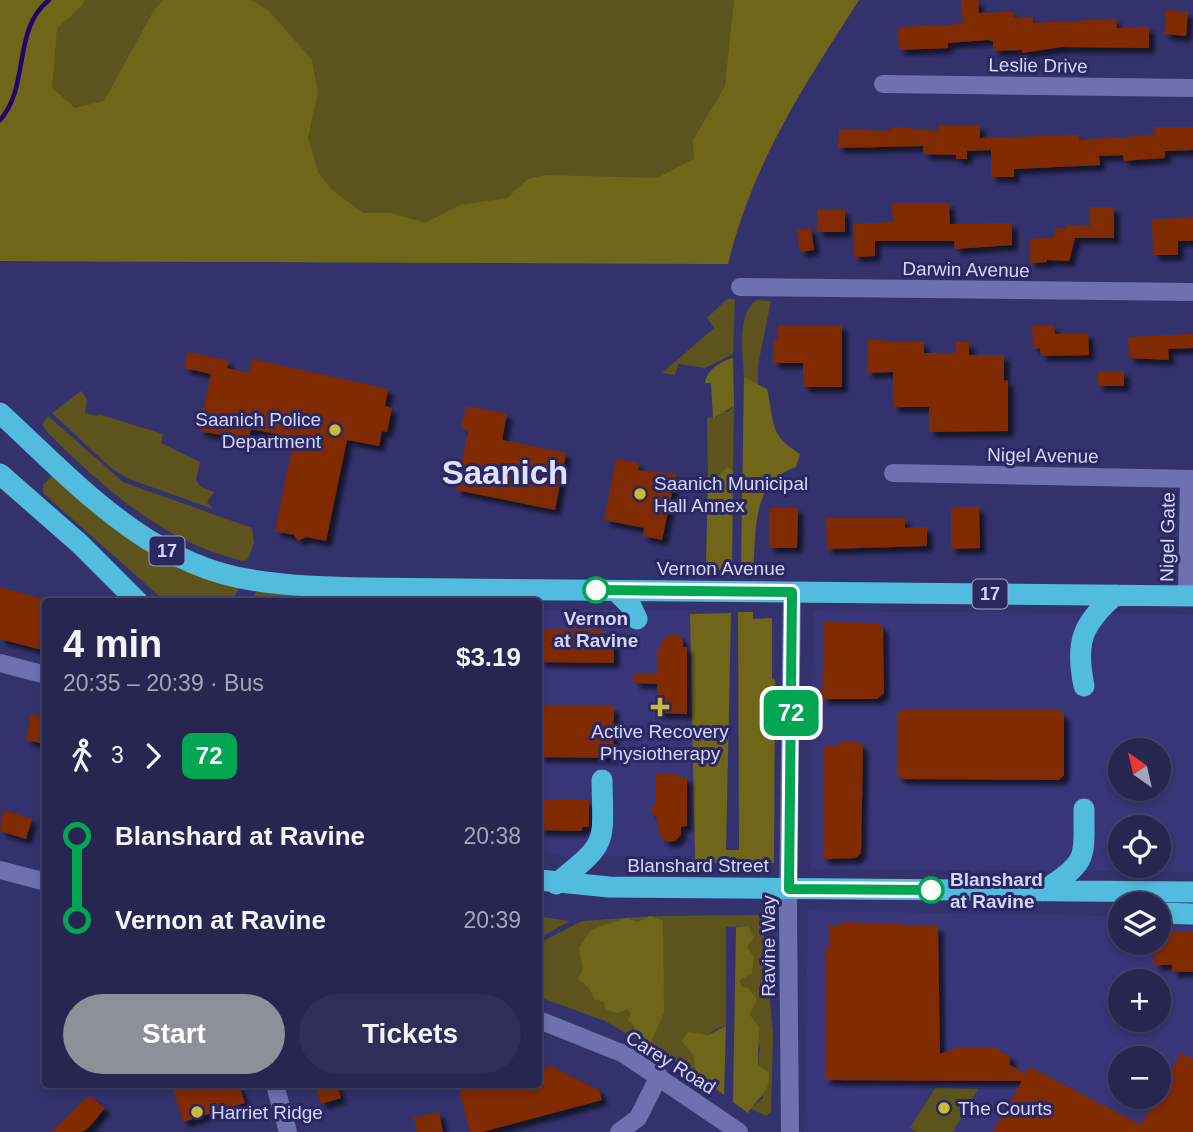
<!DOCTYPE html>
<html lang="en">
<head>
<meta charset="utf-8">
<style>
	:root { --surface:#262651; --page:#2e2e58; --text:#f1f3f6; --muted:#a4a5b7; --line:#424368; --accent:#8c9099 }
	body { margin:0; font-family:Helvetica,sans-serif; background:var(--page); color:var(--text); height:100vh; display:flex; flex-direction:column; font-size:26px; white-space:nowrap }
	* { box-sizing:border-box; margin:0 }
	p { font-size:23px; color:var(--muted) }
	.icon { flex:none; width:38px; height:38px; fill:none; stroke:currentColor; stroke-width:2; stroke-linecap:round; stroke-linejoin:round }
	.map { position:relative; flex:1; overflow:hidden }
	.panel { position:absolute; left:42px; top:598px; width:500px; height:490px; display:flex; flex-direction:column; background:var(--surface); border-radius:7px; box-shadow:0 4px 10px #0003,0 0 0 2px var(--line) }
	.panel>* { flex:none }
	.badge { padding:0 14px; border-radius:10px; font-size:24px; line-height:46px }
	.needle { width:46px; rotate:326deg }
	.tools { position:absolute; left:1108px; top:738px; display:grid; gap:14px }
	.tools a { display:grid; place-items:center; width:63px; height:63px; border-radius:50%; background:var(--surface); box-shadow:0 4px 10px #0003,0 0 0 2px var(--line); font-size:35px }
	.map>.badge { position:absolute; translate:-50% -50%; box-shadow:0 0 0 4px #fff }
	.legs { display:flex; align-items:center; gap:10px; height:77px; padding:0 21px; font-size:23px }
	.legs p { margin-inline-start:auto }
	.summary { display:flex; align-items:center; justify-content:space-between; height:119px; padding:0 21px }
	h1 { font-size:38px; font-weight:700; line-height:52px }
	.button { display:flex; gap:14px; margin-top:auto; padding:14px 21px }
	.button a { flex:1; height:80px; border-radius:42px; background:var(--accent); color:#fff; font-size:28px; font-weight:700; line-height:80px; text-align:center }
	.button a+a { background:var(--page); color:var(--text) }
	ul { padding:0 21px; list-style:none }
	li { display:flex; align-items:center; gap:24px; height:84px; font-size:26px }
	li i { display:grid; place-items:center; width:10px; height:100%; margin:0 9px; background:currentColor }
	li i::after { content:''; width:18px; height:18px; margin:-9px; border:5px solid; border-radius:50%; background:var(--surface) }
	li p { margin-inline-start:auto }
	li:first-child i { background:linear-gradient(#0000 50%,currentColor 0) }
	li:last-child i { background:linear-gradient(currentColor 50%,#0000 0) }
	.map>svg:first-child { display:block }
	.built { fill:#383678; fill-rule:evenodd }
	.green { fill:#5c541c }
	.forest { fill:#706619 }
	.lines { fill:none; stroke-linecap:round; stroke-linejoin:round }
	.stream { stroke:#22026e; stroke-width:4.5 }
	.building { fill:#802b00; filter:url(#shadow) }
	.minor { stroke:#6e70b0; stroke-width:18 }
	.highway { stroke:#51bcdd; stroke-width:21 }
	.line-1-casing { stroke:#fff; stroke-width:16 }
	.line-1 { stroke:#00a651; stroke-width:10 }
	.poi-dot { fill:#cbba39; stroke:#2a2761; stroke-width:2.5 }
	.stop-1-dot { fill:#fff; stroke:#00a651; stroke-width:3.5 }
	.labels { text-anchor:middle; stroke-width:6; stroke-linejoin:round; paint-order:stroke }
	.shield { fill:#2a2761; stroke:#a0a1cb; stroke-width:2 }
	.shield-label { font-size:18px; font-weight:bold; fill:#d2d5f9 }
	.street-label { font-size:19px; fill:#d2d5f9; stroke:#2a2761 }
	.poi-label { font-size:19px; fill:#d2d5f9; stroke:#2a2761; text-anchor:start }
	.stop-label { font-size:19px; font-weight:bold; fill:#d2d5f9; stroke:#2a2761 }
	.town-label { font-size:33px; font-weight:bold; fill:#dfe1fe; stroke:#2a2761 }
</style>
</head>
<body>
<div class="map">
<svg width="1193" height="1132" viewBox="0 0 1193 1132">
	<defs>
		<filter id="shadow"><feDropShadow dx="5.5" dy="5.5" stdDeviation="2" flood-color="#0009"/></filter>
	</defs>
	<rect width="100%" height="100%" fill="#33326c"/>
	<path class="built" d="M539,610H696L694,856L565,857L539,850Z
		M813,611L1193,614V872L810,869ZM1120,751H1158V789H1120ZM1120,828H1158V866H1120Z
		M808,911L1120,916V943H1158L1159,916L1193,917V1132H804ZM1120,982H1158V1020H1120ZM1120,1059H1158V1097H1120Z"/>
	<path class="green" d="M0,0H859C803,87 752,162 728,264L0,261Z
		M727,299H735L733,354L705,368L678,364L675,375L662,373L714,328L707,318Z
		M756,300L771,301L758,365V386L744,377C743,353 736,317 756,300Z
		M81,391L87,399L85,413L97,416L98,414L163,434L161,443L200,462L196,480L201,487L214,492L207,502L213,509L129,479L111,468L52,413Z
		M734,406L733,470L718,478L708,476L707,418L716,417L721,410L727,412Z
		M48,416L123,482L252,528L254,543L248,559L243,561C164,542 106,490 49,434L42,425Z
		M52,476L146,550L182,570L239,587L232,602H166L43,493V485Z
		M257,590L300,595L284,602H250Z
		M762,915L773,1033L771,1112L766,1116L750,1108L763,1098L758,1065L760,1047L740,979L748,926L726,927V1026C703,1030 694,1054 695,1074L605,1021L539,997V943L582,921L655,916Z
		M539,916L542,917L570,921L539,938Z
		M935,1088L978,1089L953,1132H917L910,1128Z"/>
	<path class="forest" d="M0,0H84L82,6L57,28L52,88L75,108L104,101L154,10L163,0H251L269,11L312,60L318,93L308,137L318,172L331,189L363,213H391L425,223L460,205L507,198L528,179L545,175L657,178L694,159L693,140L725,86L734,0H859C803,87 753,162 728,264L0,261Z
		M733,358L734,406L713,418L711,383H705C707,369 721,361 733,358Z
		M744,377L767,389C775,421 767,434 800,454L796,467C751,482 757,528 753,568H741Z
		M727,467L733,470L732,570L694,571L706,565L708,476L718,477Z
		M738,612H753V619L772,618V679L775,680L774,863H695L690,614L731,613L726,850H739Z
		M650,916L663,921L664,1013L650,1044L632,1035L635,1027L628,1020L631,1013L627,1009L618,1013L606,1010L604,1002L594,999L590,989L578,979L583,969L579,948L590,931L601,926L627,918L638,922Z
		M748,926L754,937L747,947L754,957L752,973L740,980L742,987L748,988L757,999L750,1015L759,1027L758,1065L769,1072C771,1094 757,1097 748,1113L733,1102L736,927Z
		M726,1026L724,1095L695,1074L694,1056L682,1041L688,1032L708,1035Z"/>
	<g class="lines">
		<path class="stream" d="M0,120C30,87 12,29 49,0"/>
	</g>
	<path class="building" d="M961,0H978L979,13L1013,12V18L1033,17V23L1116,19L1117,28L1149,27V48L1062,47L1022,53V50L993,51V41L988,40L948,43V48L899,50L898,27L963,24Z
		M1166,10L1188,12L1186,36L1164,34Z
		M938,125H980V138L1079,135V140L1154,135V127H1193V150L1165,151V158L1135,160L1124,161L1123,155L1099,156L1100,165L1014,169V177H991V150L967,151V159H956V155L923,154V146L838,148L839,129L890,131V128L896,127L938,131Z
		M892,203H949L950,224L1012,223V245L955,249L954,241H875V256L854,257L853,224L893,222Z
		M1090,207H1114V238H1075L1069,261L1047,260V262L1030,263L1029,239L1054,238L1055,228L1066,229V225L1090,226Z
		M817,209L845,210V232H817Z
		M1193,218V241H1178V255H1153L1152,219Z
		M811,228L814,250L800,252L797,230Z
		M778,325H842V387H803V363H773V340H778Z
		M1054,325L1055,334L1088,333L1089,355L1041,356L1040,348L1033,349L1032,326Z
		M1193,334V348L1168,349L1169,360L1129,358L1128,337Z
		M867,340L924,342V353H956V342H969V355H1004V381L1008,380V431L929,432V407H893V372L867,373Z
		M188,352L229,361L227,368L249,373L252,359L388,389L385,406L392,408L387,432L382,431L379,446L347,440L326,541L306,537L298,541L294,535L275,531L294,438L251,429L249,437L238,435L237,438L199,431L211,374L184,368Z
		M1098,371H1124V386H1098Z
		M467,406L507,414L502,440L566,453L555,510L456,490L468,432L461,427Z
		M616,459L639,463L638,470L676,474L662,540L643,536L644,528L604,520Z
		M951,507H979L980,548L951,549Z
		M769,508H798L797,548H769Z
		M826,518H905V528L927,527V546L827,549Z
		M0,587L46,600V651L0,639Z
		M824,622L878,623L883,628L884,693L877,699H822Z
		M539,630H604V635H610V640H614V663L539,662Z
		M677,634L683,641V647H687V714L657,713V684L634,683V673H657L658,647H662V641L669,635Z
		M540,705L614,706L613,758L539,757Z
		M903,709L1059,710L1064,715V775L1059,780L901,779L897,774L898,713Z
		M31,714L46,717V744L26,740Z
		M839,741H857L863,747L861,853L856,858L823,859L824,749L827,745H839Z
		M656,773H678V777H687V826L681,827V835L675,841L666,842L660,835L656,816L649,810L656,805Z
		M539,800H589V827H582V831L539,830Z
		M3,810L32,819L26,839L0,831Z
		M842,922L938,926L940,1054L960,1047H994L1010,1057V1065L1025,1074L1030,1067L1141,1125L1181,1053L1193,1059V1132H993L1022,1081L825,1080L826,948H830V925H842Z
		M1158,931H1193V972H1172V965H1154V943H1158Z
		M551,1066L599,1090L602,1100L482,1132H470L459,1090L478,1085H539V1069Z
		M172,1085H239L245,1103L183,1122Z
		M315,1085H337L341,1098L321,1104Z
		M89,1096L105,1108L91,1125L83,1132H51Z
		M439,1112L443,1132H417L414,1118Z"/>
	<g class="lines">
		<path class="minor" d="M883,84L1193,88
			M740,287L1193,292
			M893,473L1193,479
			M1187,596L1189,479
			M0,663L46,675
			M0,870L46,882
			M539,1020L624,1054L739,1132
			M275,1085L288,1132
			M619,1132L638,1118L659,1076
			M790,1132L788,912L792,592"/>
		<path class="highway" d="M0,413C74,481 147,564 252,580C289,586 327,587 364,588L1193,596
			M0,474L80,544L138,602
			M616,591L631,606L637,619
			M1084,686C1075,642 1082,624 1115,595
			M539,880L609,887L1193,892
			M556,884C609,841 603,846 602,780
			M1043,891C1088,861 1084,861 1084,809
			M1158,913L1193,914"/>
	</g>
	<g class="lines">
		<defs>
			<path id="line-1" d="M596,590L792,592L789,889L931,890"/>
		</defs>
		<use href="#line-1" class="line-1-casing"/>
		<use href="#line-1" class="line-1"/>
	</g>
	<g class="poi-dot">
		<circle cx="335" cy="430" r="7"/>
		<circle cx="640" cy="494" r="7"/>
		<path d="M656.5 696.5h7v7h7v7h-7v7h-7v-7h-7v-7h7z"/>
		<circle cx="944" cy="1108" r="7"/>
		<circle cx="197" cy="1112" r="7"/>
	</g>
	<g class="stop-1-dot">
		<circle cx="596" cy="590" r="12"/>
		<circle cx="931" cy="890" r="12"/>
	</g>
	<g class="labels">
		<g class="shield">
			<rect x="149.5" y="536.5" width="35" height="29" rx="5"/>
			<rect x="972.5" y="579.5" width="35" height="29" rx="5"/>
		</g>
		<g class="shield-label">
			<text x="167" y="557">17</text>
			<text x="990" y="600">17</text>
		</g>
		<g class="street-label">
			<text transform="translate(1038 65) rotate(1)" y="7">Leslie Drive</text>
			<text transform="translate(966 269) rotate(1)" y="7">Darwin Avenue</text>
			<text transform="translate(1043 455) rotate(1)" y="7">Nigel Avenue</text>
			<text transform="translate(1167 537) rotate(-89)" y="7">Nigel Gate</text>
			<text x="721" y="575">Vernon Avenue</text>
			<text x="698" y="872">Blanshard Street</text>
			<text transform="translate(768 946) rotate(-90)" y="7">Ravine Way</text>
			<text transform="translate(671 1062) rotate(32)" y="7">Carey Road</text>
		</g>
		<g class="poi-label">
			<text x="321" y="426" text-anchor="end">Saanich Police<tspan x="321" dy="22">Department</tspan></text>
			<text x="654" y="490">Saanich Municipal<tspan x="654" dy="22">Hall Annex</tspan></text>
			<text x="660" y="738" text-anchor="middle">Active Recovery<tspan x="660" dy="22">Physiotherapy</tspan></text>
			<text x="958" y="1115">The Courts</text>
			<text x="211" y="1119">Harriet Ridge</text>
		</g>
		<g class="stop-label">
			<text x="596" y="625">Vernon<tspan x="596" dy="22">at Ravine</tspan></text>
			<text x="950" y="886" text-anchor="start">Blanshard<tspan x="950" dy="22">at Ravine</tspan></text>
		</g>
		<g class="town-label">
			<text x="505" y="484">Saanich</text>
		</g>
	</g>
</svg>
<div class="tools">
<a><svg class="needle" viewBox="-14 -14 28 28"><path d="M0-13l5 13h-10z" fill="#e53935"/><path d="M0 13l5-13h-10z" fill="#a4a5b7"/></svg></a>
<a><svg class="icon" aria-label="locate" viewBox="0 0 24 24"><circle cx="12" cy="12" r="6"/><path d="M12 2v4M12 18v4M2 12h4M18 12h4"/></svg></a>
<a><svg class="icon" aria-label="layers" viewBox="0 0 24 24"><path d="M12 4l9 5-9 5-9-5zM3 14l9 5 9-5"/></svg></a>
<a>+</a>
<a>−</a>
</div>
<b class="badge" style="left:791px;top:713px;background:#00a651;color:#fff">72</b>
<section class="panel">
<div class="summary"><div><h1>4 min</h1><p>20:35 – 20:39 · Bus</p></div><b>$3.19</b></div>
<div class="legs"><svg class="icon" aria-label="walk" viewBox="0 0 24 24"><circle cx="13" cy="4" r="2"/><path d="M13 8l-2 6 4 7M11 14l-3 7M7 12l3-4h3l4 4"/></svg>3<svg class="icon" aria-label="forward" viewBox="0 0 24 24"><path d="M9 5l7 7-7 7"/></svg><b class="badge" style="background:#00a651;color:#fff">72</b></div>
<ul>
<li><i style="color:#00a651"></i><b>Blanshard at Ravine</b><p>20:38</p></li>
<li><i style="color:#00a651"></i><b>Vernon at Ravine</b><p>20:39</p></li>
</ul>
<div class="button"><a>Start</a><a>Tickets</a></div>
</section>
</div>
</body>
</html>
